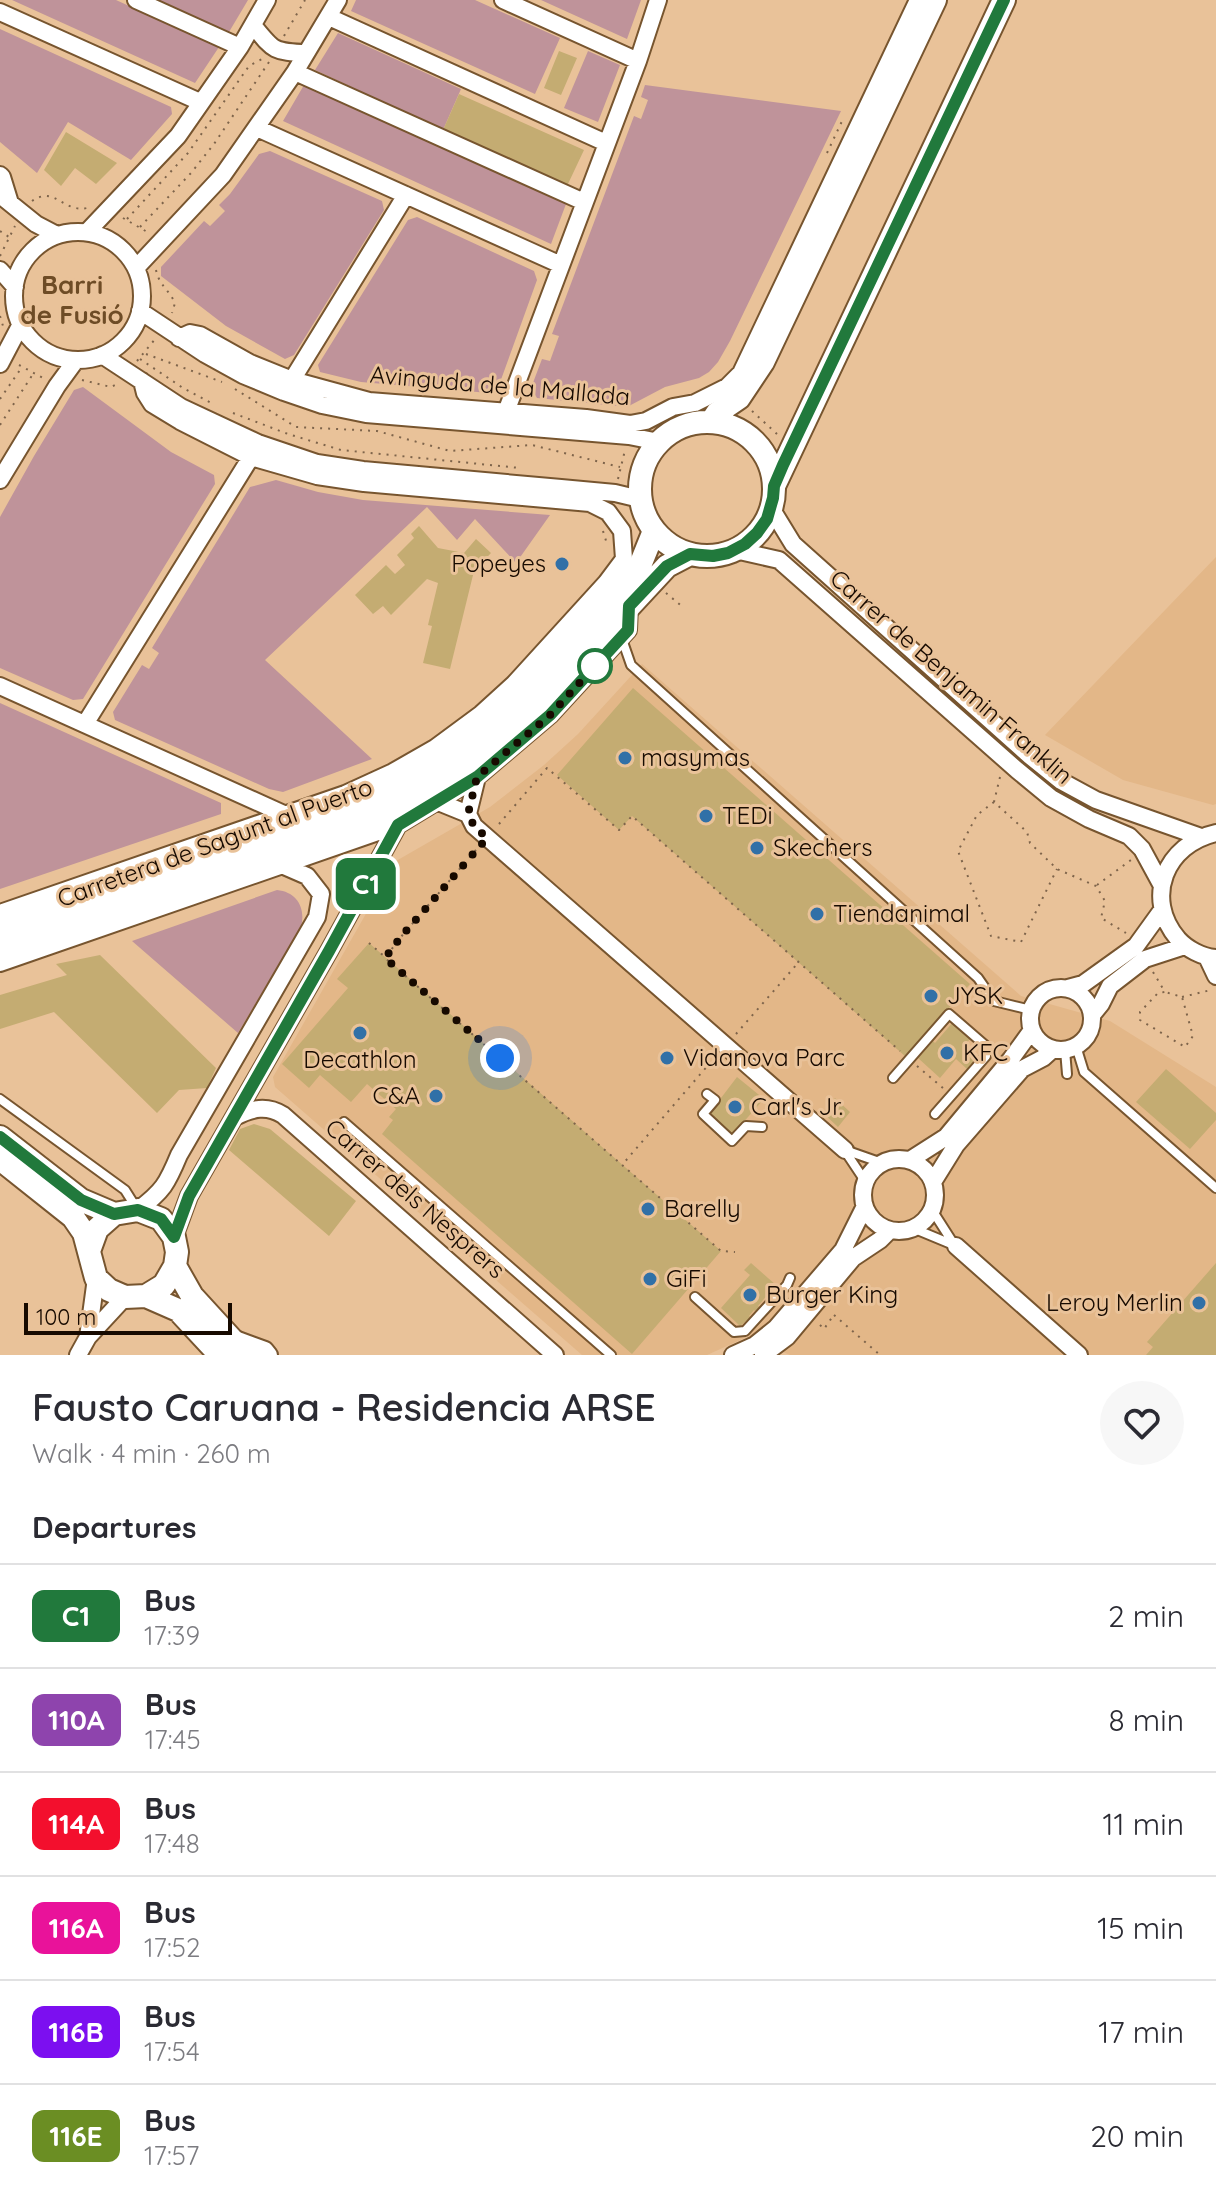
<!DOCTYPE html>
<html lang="en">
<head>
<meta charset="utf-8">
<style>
	:root { --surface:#fff; --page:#f7f7f7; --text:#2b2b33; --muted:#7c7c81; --line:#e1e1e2 }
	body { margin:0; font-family:Quicksand,sans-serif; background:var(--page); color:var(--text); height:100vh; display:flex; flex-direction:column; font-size:30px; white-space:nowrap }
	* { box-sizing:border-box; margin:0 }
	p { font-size:26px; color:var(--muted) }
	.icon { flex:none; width:44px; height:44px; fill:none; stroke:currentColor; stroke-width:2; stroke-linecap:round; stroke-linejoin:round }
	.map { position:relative; height:1355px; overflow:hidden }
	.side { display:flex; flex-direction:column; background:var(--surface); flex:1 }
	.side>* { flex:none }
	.badge { padding:0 16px; border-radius:12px; font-size:28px; line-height:52px }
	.scale { position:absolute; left:24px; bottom:20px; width:208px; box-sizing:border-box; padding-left:8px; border:4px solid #170a00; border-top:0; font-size:22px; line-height:28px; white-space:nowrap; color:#170a00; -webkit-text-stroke:6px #e9c299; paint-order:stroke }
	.you { position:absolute; width:40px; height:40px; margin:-20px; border:6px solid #fff; border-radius:50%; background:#1a73e8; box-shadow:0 0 0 12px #1a73e833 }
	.map>.badge { position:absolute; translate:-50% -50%; box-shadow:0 0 0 4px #fff }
	h2 { padding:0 32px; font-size:30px; line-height:72px }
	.round { display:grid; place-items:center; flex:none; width:84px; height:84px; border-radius:42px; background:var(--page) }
	.summary { display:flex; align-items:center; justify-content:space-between; height:136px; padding:0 32px }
	h1 { font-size:38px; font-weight:600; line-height:60px }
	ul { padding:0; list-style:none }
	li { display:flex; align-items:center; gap:24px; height:104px; padding:0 32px; border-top:2px solid var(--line) }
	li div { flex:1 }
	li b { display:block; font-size:30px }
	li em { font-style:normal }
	li .badge { min-width:88px; font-weight:700; text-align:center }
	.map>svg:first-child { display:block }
	.built { fill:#e3b788 }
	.green { fill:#bf939a }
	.building { fill:#c4ac72 }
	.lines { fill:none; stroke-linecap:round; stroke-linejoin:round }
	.service-casing { stroke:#77552f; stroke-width:12 }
	.minor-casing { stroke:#77552f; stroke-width:20 }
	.tertiary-casing { stroke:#77552f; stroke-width:26 }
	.path { stroke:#7e644b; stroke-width:2; stroke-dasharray:2 6; stroke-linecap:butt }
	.service { stroke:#fff; stroke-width:8 }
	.minor { stroke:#fff; stroke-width:16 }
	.tertiary { stroke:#fff; stroke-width:22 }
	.line-casing { stroke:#fff; stroke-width:18 }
	.line { stroke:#21793c; stroke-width:12 }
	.walk { stroke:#170a00; stroke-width:8; stroke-dasharray:0 14.4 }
	.poi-dot { fill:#3170a7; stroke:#e9c299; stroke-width:3 }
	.stop-dot { fill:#fff; stroke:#21793c; stroke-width:4 }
	.labels { text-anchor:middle; stroke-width:6; stroke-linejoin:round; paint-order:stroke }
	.street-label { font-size:24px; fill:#170a00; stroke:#e9c299 }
	.poi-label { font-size:24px; fill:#170a00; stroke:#e9c299; text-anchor:start }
	.neighbourhood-label { font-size:26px; font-weight:bold; fill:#6e4c26; stroke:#e9c299 }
</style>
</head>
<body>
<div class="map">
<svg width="1216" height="1355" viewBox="0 0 1216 1355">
	<rect width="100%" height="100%" fill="#e9c299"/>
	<path class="built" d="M1216,557V804L1213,805L1123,780L1045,735Z
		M642,664L1021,996L1110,1021L1216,1087V1355H790L747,1337L707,1355H582L275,1087L273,1077L396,861L490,807L544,765L578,734Z"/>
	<path class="green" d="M12,0H116L219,47L195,83Z
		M159,0H248L229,32Z
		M356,0H475L560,38L535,94L351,11Z
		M541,0H641L627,39Z
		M0,29L171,107L172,114L131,160L68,122L37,173L0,142Z
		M338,33L461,89L443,130L315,70Z
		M588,51L620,65L598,122L564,108Z
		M304,85L566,204L551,244L283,121Z
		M645,85L841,111L730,341L718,362L709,372L699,378L665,387L627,407L537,398L531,388L542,359L550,361L559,336L552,334L634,116L641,119L648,100L641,97Z
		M270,151L382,201L384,210L294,355L285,359L226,326L161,276V267L204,221L210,226L225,211L219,205L230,194L259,154Z
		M417,217L534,271L537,280L498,388L489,393L361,382L320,372L318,365L408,220Z
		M83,387L171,452L214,475L215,484L83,699L73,700L0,668V517L34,456L74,390Z
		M276,480L318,492L363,500L550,515L516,563L475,519L457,540L427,507L265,660L372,759L283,792L269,789L115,720L113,712L142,665L149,669L159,653L152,648L250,487Z
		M0,703L221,803V814L0,889Z
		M277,890C297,892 306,908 301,927L238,1033L132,941Z"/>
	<path class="building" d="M559,51L577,58L561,95L544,88Z
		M459,94L584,150L567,186L443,130Z
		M66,132L117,163L96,184L75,168L61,186L44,170Z
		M419,526L438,548L464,553L476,539L491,553L474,571L450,669L423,663L432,626L428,625L438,583L427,579L391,615L383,606L373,614L355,595L386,565L395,574L405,565L397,555L414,538L411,534Z
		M633,688L970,984L906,1057L632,816L619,830L557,775Z
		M369,943L721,1251L632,1354L382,1134L393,1120L389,1117L396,1109L367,1084L351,1102L320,1075L309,1088L282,1064L348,988L337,979Z
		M100,955L216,1068L207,1088L179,1090L157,1113L54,1012L0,1029V995L67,975L56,964Z
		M953,1022L971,1038L963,1047L976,1059L967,1069L956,1059L940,1078L918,1058L933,1041L935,1043Z
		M1166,1069L1216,1113V1120L1190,1149L1136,1102Z
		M737,1077L764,1099L732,1135L708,1115Z
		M835,1098L850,1112L838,1127L823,1113Z
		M254,1124L270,1129L356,1201L329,1236L229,1150L240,1129Z
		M751,1263L776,1285L758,1306L760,1307L756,1312L754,1310L749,1316L751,1317L740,1326L721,1308L750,1275L744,1270Z
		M1216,1263V1355H1146L1153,1347L1147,1342Z"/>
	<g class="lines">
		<defs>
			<path id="service" d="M625,637L623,642L631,665L978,978L994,1001L1031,1010
				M1076,1046L1084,1072L1216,1188
				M1065,1050L1067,1074
				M893,1078L949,1014L986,1046V1056L935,1114
				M707,1094L715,1100L703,1114L732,1141L746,1126L762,1127
				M0,1099L125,1190L137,1209
				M344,1122L611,1355
				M845,1150L882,1163
				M845,1151L865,1181
				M932,1210L955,1246
				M915,1229L956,1246
				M695,1297L734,1332L745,1331L787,1285L790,1278"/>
			<path id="minor" d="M136,0L240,47
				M503,0L638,61
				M0,12L200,102
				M329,17L606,143
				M253,25C273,50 273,52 306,53
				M295,72L584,202
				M257,128L561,265
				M0,175L2,177L10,203
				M0,195L36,224L57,235
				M87,232L178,136L240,47L267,0
				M14 296a64 64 0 1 1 128 0a64 64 0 1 1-128 0Z
				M136,268L223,175L295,72L338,0
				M0,270L15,287
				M140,311L205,354L243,375L284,392L322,405L366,414L629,436L659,442
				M179,338L190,333L200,335L250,363L292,380L369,401L586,418L630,424L646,421L673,407L695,403L727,387L741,373L918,0
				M102,355L181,407L258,443L317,463L363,470L561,488L615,493L640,499
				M0,364L21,324
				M292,380L406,195
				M506,412L638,61L658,0
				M0,480L57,386L76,360
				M771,508L793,544L1030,756L1061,781L1096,800L1201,837
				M735,550L779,560L1017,770L1051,798L1089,819L1129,836L1142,849L1161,884
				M0,686L286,815
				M85,724L251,457
				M477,777L468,814L474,826L845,1150
				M436,801L468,814
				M1216,833C1166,844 1143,898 1178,939C1187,949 1202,957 1216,958
				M0,913L345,794L393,772L435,748L481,714L514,684L606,583L624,559L622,531L608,512L590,503L364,483L317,476L251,457L180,421L152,404L145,393L142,381
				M1207,957L1216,976
				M0,963L398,825L477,777L550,715L628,630L629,606
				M1068,988L1083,984L1136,946L1162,910
				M1030 1019a31 31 0 1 1 62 0a31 31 0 1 1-62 0Z
				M1092,1015L1101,1004L1110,986L1145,959L1185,946
				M235,1117C252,1108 267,1105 283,1115L555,1355
				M863 1195a36 36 0 1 1 72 0a36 36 0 1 1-72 0Z
				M910,1160L946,1137L1011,1059L1032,1030
				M933,1182L956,1145L1022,1069L1043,1058L1053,1049
				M138,1210C163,1191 167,1184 179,1155L317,917L321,894L307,876L284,866
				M174,1237L189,1196L329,951L398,825
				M956,1246L1079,1355
				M88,1337L96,1278
				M235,1339L265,1350L269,1355
				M78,1355L88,1337L125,1297
				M733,1355L755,1345L776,1328L843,1250L864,1208
				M763,1355L787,1337L853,1258L880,1240L889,1231"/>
			<path id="tertiary" d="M711,422L717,413L739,398L763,362L935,0
				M640 489a67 67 0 1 1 134 0a67 67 0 1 1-134 0Z
				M774,486L1004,0
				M0,927L352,806L399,784L443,758L525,694L639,568L654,531
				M0,947L362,822L408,801L455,774L503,739L537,706L667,566L690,554
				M0,1137L81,1200L114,1214
				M0,1159L73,1217L84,1233L96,1278L109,1290L125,1297L146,1296L164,1285L175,1266L177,1252L174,1237L161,1219L138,1210L114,1214L97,1229L89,1251
				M175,1266L192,1296L246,1355
				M146,1296L178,1310L220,1355"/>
		</defs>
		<use href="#service" class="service-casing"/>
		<use href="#minor" class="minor-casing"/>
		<use href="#tertiary" class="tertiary-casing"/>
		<path class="path" d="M284,36L305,0
			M827,153L843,119
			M32,201C55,185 63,213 87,208
			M123,218L149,233
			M127,219L188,153L249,66L264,58
			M140,227L191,173L214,144L269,62
			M0,231L9,237
			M0,256L15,226
			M156,270C159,285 169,290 175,303L172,313
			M0,316L3,326
			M146,354L222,382
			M140,359L183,388L213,404
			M137,361L156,338
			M19,365L45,379
			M82,380L111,387L117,384
			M235,389L296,427L377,431L450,451L532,445L620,467
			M0,399L22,367
			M752,411L777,434
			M233,413L288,434L341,450L520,468
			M0,425L33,374
			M618,479L625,450
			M603,531L607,544
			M666,593L684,608
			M1000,777L994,802L1027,832L1030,843L1057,869L1096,886L1105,901L1101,918L1126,933
			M994,802L977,815L958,851L991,936L1021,942L1057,869
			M499,824L547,768L619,830L632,816L900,1051
			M476,850L400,938L385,958L622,1165
			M1097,885L1131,860
			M369,943L385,957
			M1153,972L1165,992L1158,993L1140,1012V1020L1185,1047L1193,1036L1182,997L1165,992
			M1182,997L1211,990
			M736,1034L798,963
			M716,1056L622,1165L721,1251L735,1252
			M917,1066L943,1088
			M834,1315L880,1355
			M820,1325L824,1329L833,1316"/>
		<use href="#service" class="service"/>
		<use href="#minor" class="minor"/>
		<use href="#tertiary" class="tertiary"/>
	</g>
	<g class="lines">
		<defs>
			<path id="line" d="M0,1137L81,1200L114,1214L138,1210L161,1219L174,1237L189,1196L329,951L398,825L477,777L550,715L628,630L629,606L667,566L690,554L713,556L728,553L745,544L757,533L767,519L773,498L774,486L783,465L1004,0"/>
		</defs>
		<use href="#line" class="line-casing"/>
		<use href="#line" class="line"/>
		<path class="walk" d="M500,1058L385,958L400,938L487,838L474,826L468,814L477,777L550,715L595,666"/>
	</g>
	<g class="poi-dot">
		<circle cx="562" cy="564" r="8"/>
		<circle cx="625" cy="758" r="8"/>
		<circle cx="706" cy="816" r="8"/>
		<circle cx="757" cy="848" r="8"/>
		<circle cx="817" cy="914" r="8"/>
		<circle cx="931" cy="996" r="8"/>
		<circle cx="360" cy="1033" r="8"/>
		<circle cx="947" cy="1053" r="8"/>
		<circle cx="667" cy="1058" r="8"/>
		<circle cx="436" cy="1096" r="8"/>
		<circle cx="735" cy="1107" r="8"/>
		<circle cx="648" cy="1209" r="8"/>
		<circle cx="650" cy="1279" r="8"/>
		<circle cx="750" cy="1295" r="8"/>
		<circle cx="1199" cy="1303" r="8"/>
	</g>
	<circle class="stop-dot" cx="595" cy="666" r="16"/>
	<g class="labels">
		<g class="street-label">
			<text transform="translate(500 386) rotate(5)" y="8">Avinguda de la Mallada</text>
			<text transform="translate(951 677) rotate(41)" y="8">Carrer de Benjamin Franklin</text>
			<text transform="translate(215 843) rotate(-20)" y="8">Carretera de Sagunt al Puerto</text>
			<text transform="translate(415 1199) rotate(41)" y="8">Carrer dels Nesprers</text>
		</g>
		<g class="poi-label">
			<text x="546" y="572" text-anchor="end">Popeyes</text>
			<text x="641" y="766">masymas</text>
			<text x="722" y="824">TEDi</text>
			<text x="773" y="856">Skechers</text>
			<text x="833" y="922">Tiendanimal</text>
			<text x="947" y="1004">JYSK</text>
			<text x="963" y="1061">KFC</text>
			<text x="683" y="1066">Vidanova Parc</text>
			<text x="360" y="1068" text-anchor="middle">Decathlon</text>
			<text x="420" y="1104" text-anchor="end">C&amp;A</text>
			<text x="751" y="1115">Carl's Jr.</text>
			<text x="664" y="1217">Barelly</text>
			<text x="666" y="1287">GiFi</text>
			<text x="766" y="1303">Burger King</text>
			<text x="1183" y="1311" text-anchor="end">Leroy Merlin</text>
		</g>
		<g class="neighbourhood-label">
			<text x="72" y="294">Barri<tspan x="72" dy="30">de Fusió</tspan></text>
		</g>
	</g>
</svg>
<div class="scale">100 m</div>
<div class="you" style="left:500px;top:1058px"></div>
<b class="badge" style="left:366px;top:884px;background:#21793c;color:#fff">C1</b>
</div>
<section class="side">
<div class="summary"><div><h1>Fausto Caruana - Residencia ARSE</h1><p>Walk · 4 min · 260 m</p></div><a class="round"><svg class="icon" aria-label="heart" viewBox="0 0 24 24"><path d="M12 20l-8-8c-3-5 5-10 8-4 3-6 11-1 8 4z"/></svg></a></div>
<h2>Departures</h2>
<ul>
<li><span class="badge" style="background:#21793c;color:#fff">C1</span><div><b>Bus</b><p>17:39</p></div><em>2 min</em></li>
<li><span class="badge" style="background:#8e44ad;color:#fff">110A</span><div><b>Bus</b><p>17:45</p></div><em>8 min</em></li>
<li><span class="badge" style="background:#f30f2d;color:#fff">114A</span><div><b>Bus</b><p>17:48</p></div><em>11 min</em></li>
<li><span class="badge" style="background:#e9129a;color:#fff">116A</span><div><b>Bus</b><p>17:52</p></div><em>15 min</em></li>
<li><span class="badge" style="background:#7c0ff0;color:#fff">116B</span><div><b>Bus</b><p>17:54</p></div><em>17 min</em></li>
<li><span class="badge" style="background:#6b8e23;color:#fff">116E</span><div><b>Bus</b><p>17:57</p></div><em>20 min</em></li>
</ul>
</section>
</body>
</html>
